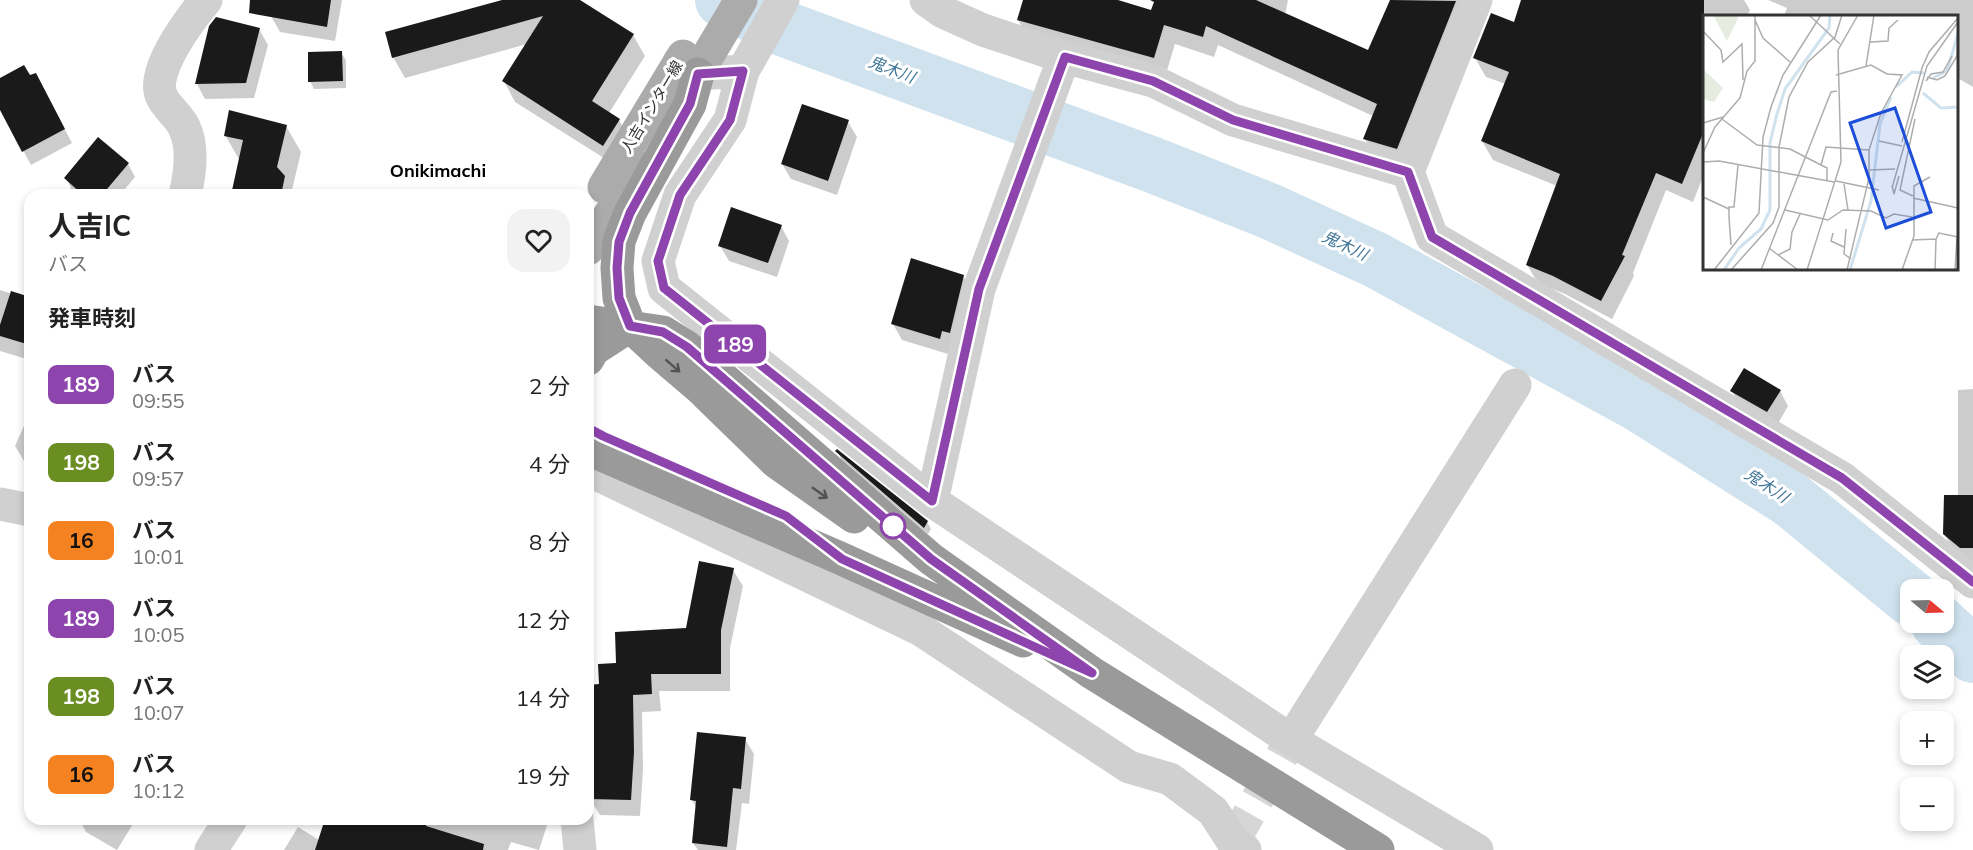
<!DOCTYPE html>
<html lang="ja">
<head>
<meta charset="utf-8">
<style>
	:root { --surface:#fff; --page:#f2f2f2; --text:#222; --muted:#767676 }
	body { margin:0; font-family:Mulish,"Noto Sans JP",sans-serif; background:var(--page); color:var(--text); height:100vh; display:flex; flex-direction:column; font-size:22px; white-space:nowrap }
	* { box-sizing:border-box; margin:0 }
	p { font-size:20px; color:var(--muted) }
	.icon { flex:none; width:33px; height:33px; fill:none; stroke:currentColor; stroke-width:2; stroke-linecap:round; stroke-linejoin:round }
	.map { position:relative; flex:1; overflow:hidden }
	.sheet { position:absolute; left:24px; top:189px; width:570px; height:636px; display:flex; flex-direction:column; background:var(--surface); border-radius:18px; box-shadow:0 3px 9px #0003 }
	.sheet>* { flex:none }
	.badge { padding:0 12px; border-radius:9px; font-size:21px; line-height:39px }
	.needle { width:39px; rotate:109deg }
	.tools { position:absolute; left:1900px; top:579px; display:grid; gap:12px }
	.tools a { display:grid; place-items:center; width:54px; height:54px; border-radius:12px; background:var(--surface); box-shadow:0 3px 9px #0003; font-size:30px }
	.map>.badge { position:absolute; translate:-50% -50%; box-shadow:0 0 0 3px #fff }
	h2 { padding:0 24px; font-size:22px; line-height:54px }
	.round { display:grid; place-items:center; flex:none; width:63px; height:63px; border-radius:18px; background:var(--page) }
	.overview { display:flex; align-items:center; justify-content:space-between; height:102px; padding:0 24px }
	h1 { font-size:28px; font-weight:700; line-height:45px }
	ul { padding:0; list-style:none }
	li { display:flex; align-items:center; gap:18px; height:78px; padding:0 24px }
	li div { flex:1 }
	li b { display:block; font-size:22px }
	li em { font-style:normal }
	li .badge { min-width:66px; font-weight:700; text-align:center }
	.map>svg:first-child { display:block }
	.shadow { fill:#0003 }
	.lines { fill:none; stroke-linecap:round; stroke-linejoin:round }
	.river { stroke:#cfe2ee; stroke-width:56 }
	.building { fill:#1a1a1a }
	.minor-tunnel { stroke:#d6d6d6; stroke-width:33; stroke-dasharray:33 16; stroke-linecap:butt }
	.minor { stroke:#d0d0d0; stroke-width:33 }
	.major { stroke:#ababab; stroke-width:33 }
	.highway { stroke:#9a9a9a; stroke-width:33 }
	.oneway { stroke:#525252 }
	.line-casing { stroke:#fff; stroke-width:14 }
	.line { stroke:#8e44ad; stroke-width:9 }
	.stop-dot { fill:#fff; stroke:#8e44ad; stroke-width:3 }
	.labels { text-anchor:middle; stroke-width:6; stroke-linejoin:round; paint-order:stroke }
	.street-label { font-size:15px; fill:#333; stroke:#fff }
	.water-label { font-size:16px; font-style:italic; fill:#3f7597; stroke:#fff }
	.quarter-label { font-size:18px; font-weight:bold; fill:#000; stroke:#fff }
	.inset-river { fill:none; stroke:#cfe2ee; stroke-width:3 }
	.inset-road { fill:none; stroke:#adadad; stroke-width:1.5 }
	.view { fill:#1d4ed8; fill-opacity:0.15; stroke:#1d4ed8; stroke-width:3 }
	.inset-edge { fill:none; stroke:#333; stroke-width:3 }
</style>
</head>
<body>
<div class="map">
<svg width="1973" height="850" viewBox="0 0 1973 850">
	<rect width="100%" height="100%" fill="#fff"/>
	<path class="shadow" d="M274,0H342L335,41L280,32L271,16Z
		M507,0H578L633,35L645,56L609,113L619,120L631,141L615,165L515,102L504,81L527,44L405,78L393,57Z
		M1024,0H1113L1152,12L1156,0H1288L1285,15L1368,52L1392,0H1466L1408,168L1376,159L1365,139L1373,116L1218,45L1214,57L1175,44L1165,77L1030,40L1018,20Z
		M1523,0H1744L1750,10L1747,16H1704V174L1693,202L1666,190L1633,273L1634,276L1612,319L1565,294L1538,283L1527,265L1557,186L1493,160L1482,141L1506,84L1486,77L1475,58L1515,24Z
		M1768,0H1973V87L1956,77V16H1784L1787,8Z
		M211,27L259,29L268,45L254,98L205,99L197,84Z
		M341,53L346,60V88L314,89L310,81Z
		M0,80L43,88L72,143L31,165L0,107Z
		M848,122L857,137L837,195L791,179L782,164Z
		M286,126L301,152L292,190L294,195H233L240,161L225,135Z
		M128,164L135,177L120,195H66L71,188L66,178Z
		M781,226L789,241L777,277L729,261L720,246Z
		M963,276L972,291L948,354L902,340L893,324Z
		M0,290L30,299V360L0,351Z
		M1973,389V567L1956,554L1944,534L1958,496V390Z
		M1732,391H1780L1788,406L1776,427L1741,406Z
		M30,412V464L24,461L15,446Z
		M838,452L927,522L931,529L928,534L841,459Z
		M733,570L743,586L730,648V691H659L661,711L642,712L643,770L640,816L600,815L590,799L600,686L618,664L687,629Z
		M745,739L754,754L749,804L742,803L736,850H698L693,843L697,809L692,800Z
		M79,819H136L117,850L86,832Z
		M326,819H549L539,850L511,842L508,850H284L298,827L319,840Z"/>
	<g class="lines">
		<path class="river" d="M723,0L782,28L1153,165L1269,211L1376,260L1641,405L1790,499L1911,598
			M1938,622L1973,655"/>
	</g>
	<path class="building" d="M250,0H331L327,27L249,13Z
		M502,0H580L634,34L592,101L620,119L603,146L502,81L543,16L392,58L385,32Z
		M1023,0H1118L1151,10L1154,2L1150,0H1256L1368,50L1390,0L1456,1L1397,149L1363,139L1377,104L1206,26L1203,37L1164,25L1154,58L1017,20Z
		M1521,0H1704V131L1682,184L1656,173L1622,255L1625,256L1601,301L1553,276L1526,265L1560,174L1481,141L1509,72L1473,58L1491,13L1514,22Z
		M216,17L260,28L246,83L195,84L209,26Z
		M342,51L343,81L308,82V52Z
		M24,65L30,75L36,73L65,129L22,152L0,110V78Z
		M802,104L849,120L828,181L781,164Z
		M229,110L287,125L277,167L285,176L281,195H231L243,140L224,136Z
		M98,137L129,163L102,195H83L64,178Z
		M731,207L782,225L768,263L718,246Z
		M911,258L964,275L950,333L942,331L940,339L891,324Z
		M11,291L30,297V345L0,336V325Z
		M1744,368L1781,390L1767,412L1730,391Z
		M837,449L928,521L924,528L835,451Z
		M1944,495H1973V548H1960L1943,534Z
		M699,561L734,568L721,630V674H651L652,694L633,695L634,752L631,800L589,799L588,760H593L588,685L599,684L598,664L616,663L615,632L686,628Z
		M697,732L746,737L741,789L733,788L727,847L692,843L696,801L690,800Z
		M325,819H428L426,826L484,844L483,850H315Z"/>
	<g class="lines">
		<path class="minor-tunnel" d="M1233,842L1291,740"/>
		<path class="minor" d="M926,0L943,12L983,30L1064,57L1153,81L1233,120L1408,172
			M1476,0L1408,172L1432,237L1842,478L1973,582
			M679,62L698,74L743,71L730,120L680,195L658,261L664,288L932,501L1291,740L1477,850
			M743,71L783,0
			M185,195C190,174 194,147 184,127C179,116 167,108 162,97C149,73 190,19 206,0
			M588,470L921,630L1129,767L1170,779L1213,811L1233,842L1245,850
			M932,501L979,289L1064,57
			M0,504L30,510
			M1291,740L1515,385
			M577,819L580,850
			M211,850L231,819"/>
		<path class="major" d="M682,99L741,0
			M604,187L683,56
			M588,249L639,168"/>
		<path class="highway" d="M698,74L690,104L630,213L619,241L617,268L619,298L630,326L659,353L700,388L776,462L854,517
			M588,321L663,332L687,347L931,559L1092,673L1378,850
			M588,359L593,350L630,326
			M588,449L842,559L1023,641"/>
	</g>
	<defs><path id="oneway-shaft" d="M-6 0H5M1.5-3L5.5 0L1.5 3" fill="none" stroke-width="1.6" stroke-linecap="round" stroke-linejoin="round" transform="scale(1.5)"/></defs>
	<g class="oneway">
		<use href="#oneway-shaft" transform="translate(673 366) rotate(41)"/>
		<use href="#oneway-shaft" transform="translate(820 493) rotate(35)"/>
	</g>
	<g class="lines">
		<defs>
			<path id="line" d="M588,428L603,436L786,516L842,559L1092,673L931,559L687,347L663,332L630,326L619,298L617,268L619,242L630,213L690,104L698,74L743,71L730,120L680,195L658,261L664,288L932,501L979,289L1065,57L1153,81L1233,120L1408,172L1432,237L1842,478L1973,582"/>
		</defs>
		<use href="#line" class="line-casing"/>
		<use href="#line" class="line"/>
	</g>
	<circle class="stop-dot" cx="893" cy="526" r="12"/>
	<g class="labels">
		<g class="street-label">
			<text transform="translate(652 107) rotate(-59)" y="5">人吉インター線</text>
		</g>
		<g class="water-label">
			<text transform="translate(892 69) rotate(21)" y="6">鬼木川</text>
			<text transform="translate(1345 245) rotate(25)" y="6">鬼木川</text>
			<text transform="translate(1767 485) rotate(33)" y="6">鬼木川</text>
		</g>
		<g class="quarter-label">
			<text x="438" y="177">Onikimachi</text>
		</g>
	</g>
	<g transform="translate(1703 15)">
		<rect width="255" height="255" fill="#fff"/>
		<path d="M34,0L35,3L24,26L10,0ZM0,54L20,73L11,87L0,84Z" fill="#e6ecdf"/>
		<path class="inset-river" d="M230,63L244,56L255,19M193,72L209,57L221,58M220,78L238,93L255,92M21,255L36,233L58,214L67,195V128L74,99L82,74L126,13L127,0M147,255L168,186L177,109L188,82"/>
		<path class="inset-road" d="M106,0L137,29M52,5L60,23L87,47M0,16L18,35L20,47L39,29L40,65M167,27L185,26L186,13L195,5M163,51L171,0M133,60L168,50L184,59L199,60L178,98L166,135V163L144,255M224,62L234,65L242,61L254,41L255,24M223,66L228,59L240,57L249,41M19,104L54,130L87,134L118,150L124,153V165M0,108L20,102M176,126L199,131M199,127L219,53L226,37L255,3M0,138L12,112L37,83L44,56L52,46V0M0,147L16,146L131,167M118,150L123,132L166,135M167,155L192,154M133,166L176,175M141,169L145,195M189,170L191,179L196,161M189,173L224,51L255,7M210,181L197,175L212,104M0,182L26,194M210,183L255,193M82,195L125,205L140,195L168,196L183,203L191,199L209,202M143,214L141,239L148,244M130,218L128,226L141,232M209,225L233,224L236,218L255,222M28,230L26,202V192H31L35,150M66,233L95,255M75,240L87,234L89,217L97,199M11,255L56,198L60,122L68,92L80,60L118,0M28,255L70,208L76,192V132L86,82L105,47L132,22L139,0M58,255L128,77L134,76M104,255L138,147L135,35L155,0M199,255L211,221V171L227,162M232,255L233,224M252,255L254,222"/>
		<path class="view" d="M192,93L228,197L183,213L147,108Z"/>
		<rect width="255" height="255" class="inset-edge"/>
	</g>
</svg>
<div class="tools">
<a><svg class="needle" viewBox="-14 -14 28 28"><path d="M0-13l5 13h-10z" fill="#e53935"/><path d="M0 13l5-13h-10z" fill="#767676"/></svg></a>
<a><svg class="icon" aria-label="layers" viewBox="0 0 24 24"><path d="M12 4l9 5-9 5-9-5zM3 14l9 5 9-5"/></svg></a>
<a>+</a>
<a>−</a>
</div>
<b class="badge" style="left:735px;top:344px;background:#8e44ad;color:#fff">189</b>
<section class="sheet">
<div class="overview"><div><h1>人吉IC</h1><p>バス</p></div><a class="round"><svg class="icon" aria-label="heart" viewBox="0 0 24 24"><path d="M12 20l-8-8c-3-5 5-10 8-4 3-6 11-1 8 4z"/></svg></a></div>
<h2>発車時刻</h2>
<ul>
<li><span class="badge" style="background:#8e44ad;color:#fff">189</span><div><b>バス</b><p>09:55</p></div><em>2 分</em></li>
<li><span class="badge" style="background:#6b8e23;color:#fff">198</span><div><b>バス</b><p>09:57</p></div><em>4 分</em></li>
<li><span class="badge" style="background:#f58220;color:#111">16</span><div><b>バス</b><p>10:01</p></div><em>8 分</em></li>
<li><span class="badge" style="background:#8e44ad;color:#fff">189</span><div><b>バス</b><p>10:05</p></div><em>12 分</em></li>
<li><span class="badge" style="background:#6b8e23;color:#fff">198</span><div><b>バス</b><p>10:07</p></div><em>14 分</em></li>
<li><span class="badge" style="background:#f58220;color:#111">16</span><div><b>バス</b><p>10:12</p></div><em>19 分</em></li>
</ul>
</section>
</div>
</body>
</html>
